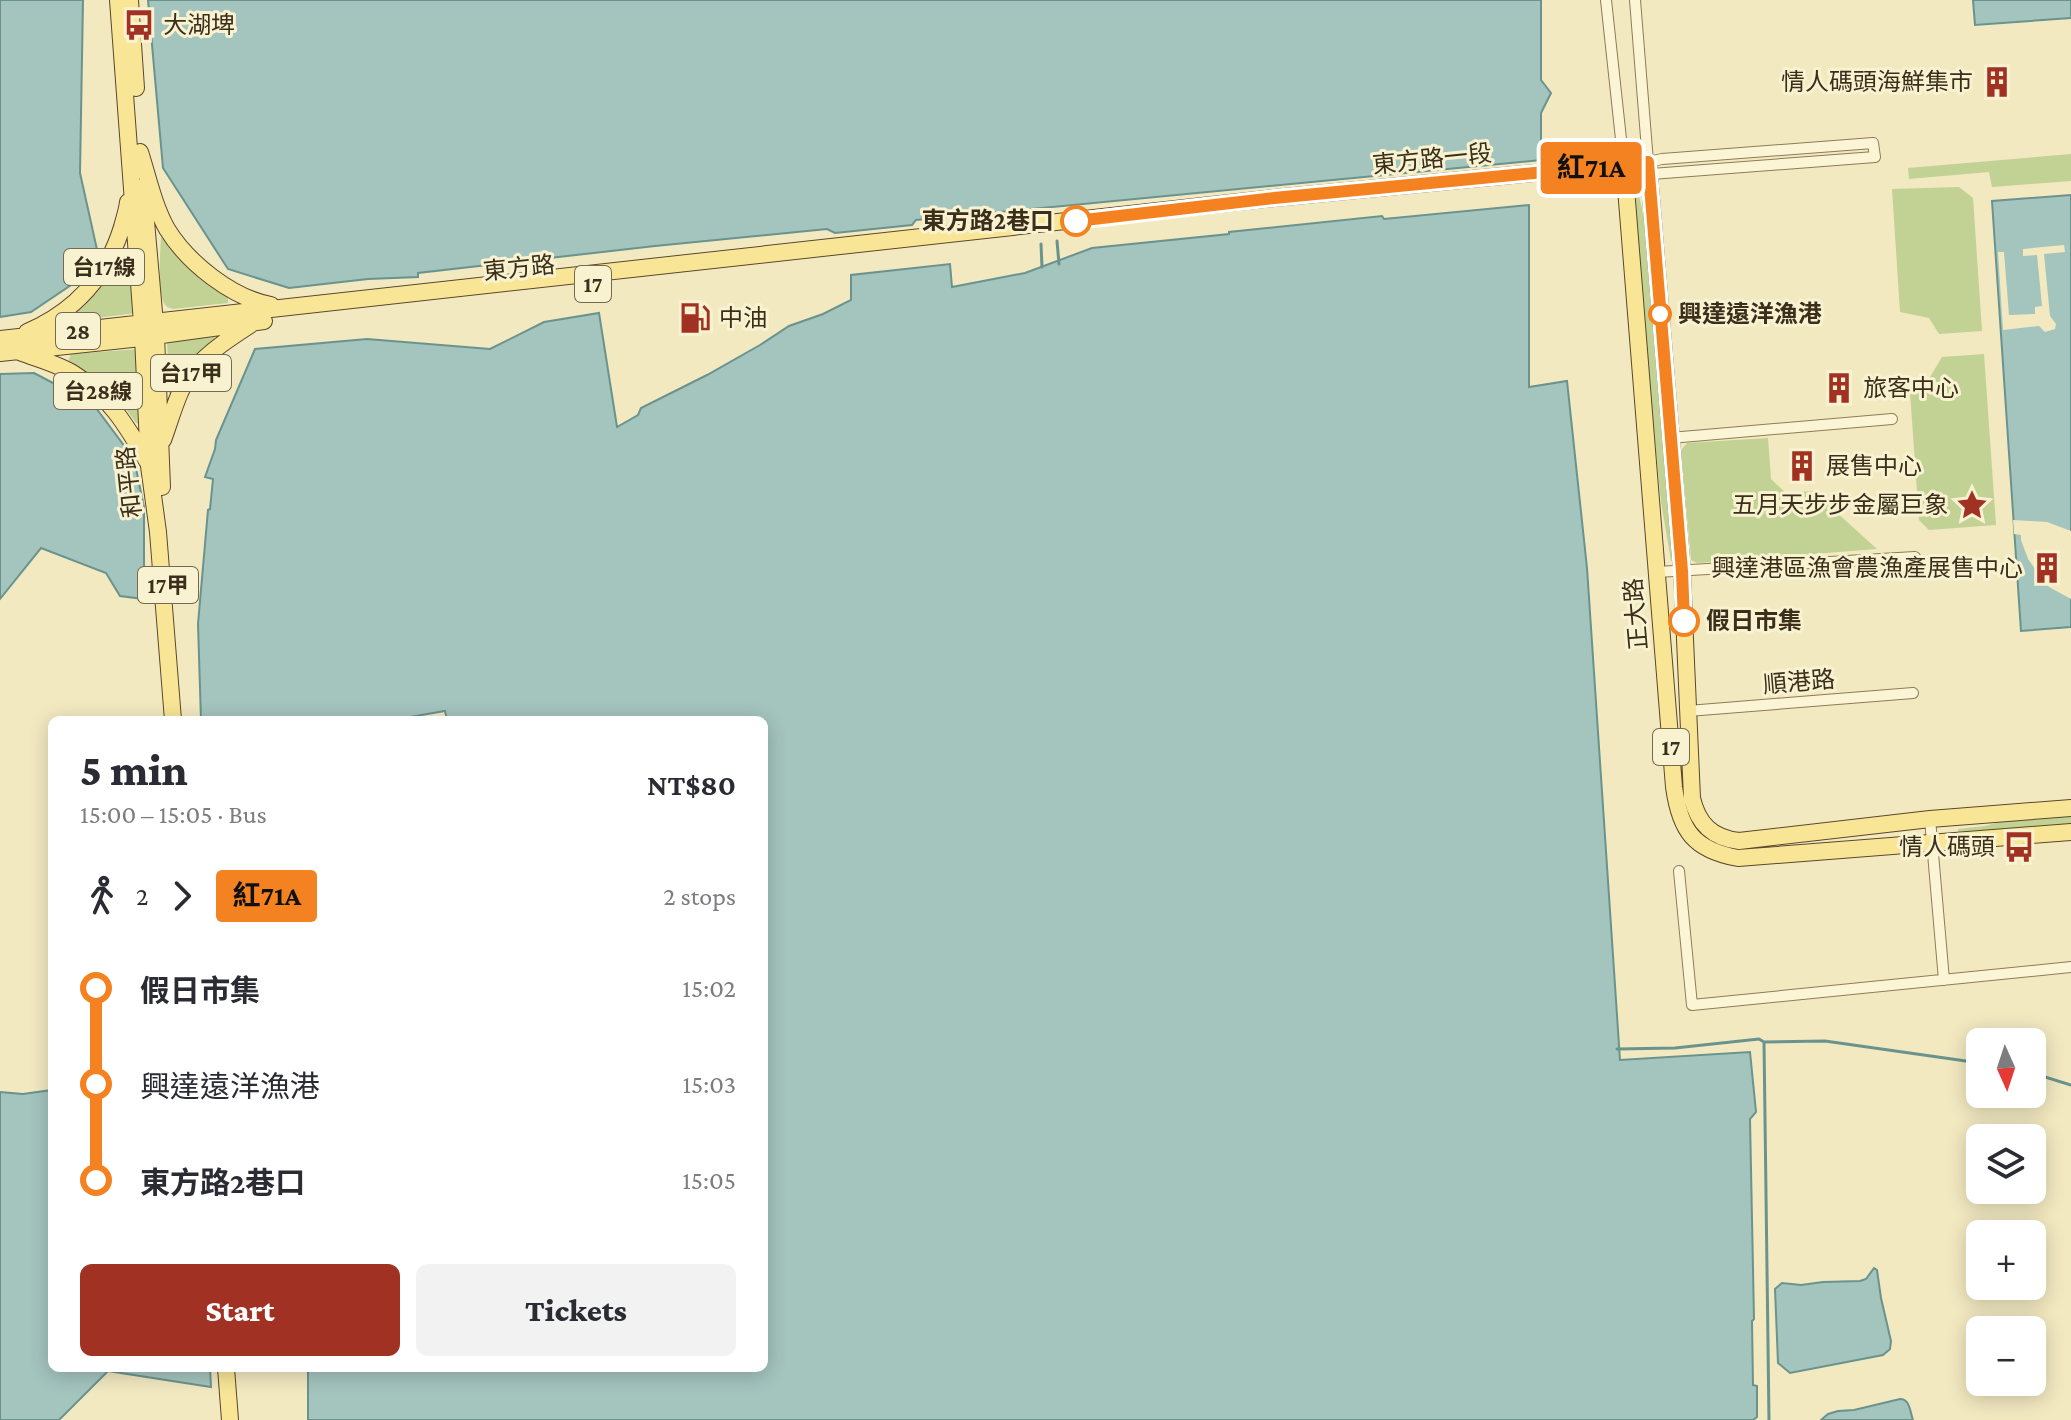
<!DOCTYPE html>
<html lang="en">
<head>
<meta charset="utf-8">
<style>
	:root { --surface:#fff; --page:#f2f2f3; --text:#2b2b33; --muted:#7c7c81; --accent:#a13122 }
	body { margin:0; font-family:"Crimson Pro","Noto Sans TC",serif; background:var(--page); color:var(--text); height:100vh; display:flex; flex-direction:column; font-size:30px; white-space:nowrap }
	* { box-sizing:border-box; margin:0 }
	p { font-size:26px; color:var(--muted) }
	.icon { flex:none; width:44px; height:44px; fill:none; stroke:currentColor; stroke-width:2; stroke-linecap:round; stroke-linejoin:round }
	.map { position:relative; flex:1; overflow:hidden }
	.side { position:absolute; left:48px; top:716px; width:720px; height:656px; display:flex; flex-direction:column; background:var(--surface); border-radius:12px; box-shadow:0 4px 20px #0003 }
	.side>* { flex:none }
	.badge { padding:0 16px; border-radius:6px; font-size:28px; line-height:52px }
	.needle { width:52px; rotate:177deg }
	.buttons { position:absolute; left:1966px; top:1028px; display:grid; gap:16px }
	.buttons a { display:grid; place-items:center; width:80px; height:80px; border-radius:12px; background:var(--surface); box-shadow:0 4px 20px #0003; font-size:40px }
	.map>.badge { position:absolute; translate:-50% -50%; box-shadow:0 0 0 4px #fff }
	.legs { display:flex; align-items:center; gap:12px; height:88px; padding:0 32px; font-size:26px }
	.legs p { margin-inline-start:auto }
	.summary { display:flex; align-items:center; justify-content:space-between; height:136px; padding:0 32px }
	h1 { font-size:44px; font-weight:800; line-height:60px }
	.cta { display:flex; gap:16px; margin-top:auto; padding:16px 32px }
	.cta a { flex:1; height:92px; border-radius:12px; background:var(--accent); color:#fff; font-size:32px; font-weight:800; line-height:92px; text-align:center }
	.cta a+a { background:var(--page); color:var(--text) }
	ul { padding:0 32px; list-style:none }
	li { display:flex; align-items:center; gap:28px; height:96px; font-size:30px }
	li i { display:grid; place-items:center; width:12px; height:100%; margin:0 10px; background:currentColor }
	li i::after { content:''; width:20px; height:20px; margin:-10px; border:6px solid; border-radius:50%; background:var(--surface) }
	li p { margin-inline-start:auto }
	li:first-child i { background:linear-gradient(#0000 50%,currentColor 0) }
	li:last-child i { background:linear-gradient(currentColor 50%,#0000 0) }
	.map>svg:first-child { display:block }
	.green { fill:#c2d194 }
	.water { fill:#a4c4be; stroke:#6a938e; stroke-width:2 }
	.pier { fill:#f2e9c1 }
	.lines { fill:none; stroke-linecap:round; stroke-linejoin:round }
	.stream { stroke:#6a938e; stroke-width:3 }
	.minor-casing { stroke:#8d7b57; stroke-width:12 }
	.primary-casing { stroke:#5a472c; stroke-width:18 }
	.minor { stroke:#fcf5d5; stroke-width:10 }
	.primary { stroke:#f8e696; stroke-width:16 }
	.line-1-casing { stroke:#fff; stroke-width:18 }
	.line-1 { stroke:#f58220; stroke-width:12 }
	.stop-1-dot { fill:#fff; stroke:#f58220; stroke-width:4 }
	.labels { text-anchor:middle; stroke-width:6; stroke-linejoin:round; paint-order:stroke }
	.shield { fill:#f8f2d1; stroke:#746a52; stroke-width:2 }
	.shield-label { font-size:22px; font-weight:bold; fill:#3b2f1c }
	.poi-label { font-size:24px; fill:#3b2f1c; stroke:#f8f2d1; text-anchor:start }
	.street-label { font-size:24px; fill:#3b2f1c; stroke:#f8f2d1 }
	.stop-label { font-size:24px; font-weight:bold; fill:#3b2f1c; stroke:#f8f2d1; text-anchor:start }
</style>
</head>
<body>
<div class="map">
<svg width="2071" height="1420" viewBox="0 0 2071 1420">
	<rect width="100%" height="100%" fill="#f2e9c1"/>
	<path class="green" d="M2071,154V181L1992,187L1989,172L1909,179L1908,168Z
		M1637,187L1650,245L1674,561H1671L1661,502L1635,240L1634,213Z
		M1959,187L1973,198L1982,331L1939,334L1929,318L1900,312L1892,189Z
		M165,235L228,296V303L173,309C167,307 166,307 163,301C158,288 160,253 161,238Z
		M125,248H133L137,313L80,320L75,313L78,308L108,278Z
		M212,334L216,339L175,397L169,393L167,339Z
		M139,349L143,425L136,423L121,402L104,386L86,373L67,364L71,354Z
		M1984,354L1996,525L1929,530L1919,520L1910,392L1930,377L1942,357Z
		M1768,438L1771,479L1786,493L1813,491L1877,549L1697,563L1691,560L1681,450L1687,443Z
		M2071,814V827L1997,833H1958V829L1985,826L2015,818Z"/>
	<path class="water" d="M0,0H83L80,173L98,254L77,281L31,312L0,317Z
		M148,0H1541V80L1551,93L1541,113V160L916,220L912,225L835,233L827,229L655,246L497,264V266L488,265L418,273V277L368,279L289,288L228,269L163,168Z
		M1973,0H2071V18L1975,25Z
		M2071,195V627L2021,631L1992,201Z
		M1529,205V387L1567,381L1587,568L1620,1060L1750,1052L1756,1112L1750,1119L1754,1319L1752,1321L1753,1385L1757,1386V1417L1753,1420H308V1368H764V720H447L445,711L393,720H201L198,624L208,510L210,509L213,479L205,477L215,449L216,440L255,349L367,339L490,349L544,322L599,313L617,427L638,415L641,408L707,375L760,345L789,326L823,314L851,300V275L950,264L952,287L1025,273L1092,248L1229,234V232L1382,216L1384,219Z
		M34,373L93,404L134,459L144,507V599L120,596L106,573L41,548L0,599V374Z
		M52,1090V1368H210L211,1387L108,1371L59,1420H0V1092L23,1094Z
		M1874,1268L1877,1270L1881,1298L1891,1341L1890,1349L1883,1355L1790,1373L1778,1363L1775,1289L1782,1283L1801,1285L1823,1282L1860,1281L1866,1279Z
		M1900,1399C1910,1399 1910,1412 1913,1420H1821L1828,1414L1838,1411L1854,1410Z"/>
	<path class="pier" d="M2064,245L2065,252L2044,254L2050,316L2056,324L2055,329L2045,332L2039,326L2003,330L1998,252H2004L2009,315L2035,314V307L2042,306L2037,255L2023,256V249Z
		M2013,520L2047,522L2071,531V599L2049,587L2038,573L2028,559L2021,540V535L2014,534Z"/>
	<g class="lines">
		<path class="stream" d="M1057,241L1059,264
			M1041,244L1042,267
			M1764,1042L1769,1420
			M1617,1049L1675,1048L1759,1039L1764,1042L1825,1041L1980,1063
			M2032,1073L2071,1085"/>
		<defs>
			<path id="minor" d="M1606,0L1625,176L1875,157L1873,143L1662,159L1648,162L1635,0
				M1670,438L1892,419
				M1657,572L1915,557
				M1688,711L1913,693
				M1930,819L1944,980
				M1679,871L1692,1005L2071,967"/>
			<path id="primary" d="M118,0L143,337L149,466L158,532L173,720
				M130,0L136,88
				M140,152C148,177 154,206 167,229C188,263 232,298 271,305
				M1603,177L1625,176L1674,787C1680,831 1694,850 1738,858L2071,832
				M143,187L156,335L162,487
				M27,332C74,312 107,276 122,227C124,219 127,211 128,202
				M0,339L1274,198L1648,162L1682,571L1692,798C1698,824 1712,838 1739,841L1930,819L2071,808
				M20,352C38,359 58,364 74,374C108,395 127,426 147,461
				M0,353L132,339L264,321
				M163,440C171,419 179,386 194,369C210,351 230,338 250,325
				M226,1368L230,1420"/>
		</defs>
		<use href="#minor" class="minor-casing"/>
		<use href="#primary" class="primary-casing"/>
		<use href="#minor" class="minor"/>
		<use href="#primary" class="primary"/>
	</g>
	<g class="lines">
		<defs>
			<path id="line-1" d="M1076,221L1274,198L1648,162L1682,571L1684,621"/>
		</defs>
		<use href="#line-1" class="line-1-casing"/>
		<use href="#line-1" class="line-1"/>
	</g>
	<defs>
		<symbol id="bus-bare" viewBox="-9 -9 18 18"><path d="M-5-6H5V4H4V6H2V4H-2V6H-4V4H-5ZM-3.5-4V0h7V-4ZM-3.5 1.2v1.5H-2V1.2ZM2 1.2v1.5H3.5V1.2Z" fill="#a13122" stroke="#f8f2d1" stroke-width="2.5" paint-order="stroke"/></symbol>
		<symbol id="building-bare" viewBox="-9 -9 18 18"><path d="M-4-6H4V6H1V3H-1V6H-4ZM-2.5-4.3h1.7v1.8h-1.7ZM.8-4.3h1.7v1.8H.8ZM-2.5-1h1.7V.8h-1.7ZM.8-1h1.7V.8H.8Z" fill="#a13122" stroke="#f8f2d1" stroke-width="2.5" paint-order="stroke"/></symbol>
		<symbol id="fuel-bare" viewBox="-9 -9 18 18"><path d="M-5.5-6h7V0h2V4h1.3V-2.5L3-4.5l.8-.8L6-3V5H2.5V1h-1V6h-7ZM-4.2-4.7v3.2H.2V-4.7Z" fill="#a13122" stroke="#f8f2d1" stroke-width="2.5" paint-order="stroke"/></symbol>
		<symbol id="sight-bare" viewBox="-9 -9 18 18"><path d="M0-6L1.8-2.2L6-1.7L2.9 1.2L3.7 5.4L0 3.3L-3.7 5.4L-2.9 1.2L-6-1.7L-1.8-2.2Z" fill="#a13122" stroke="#f8f2d1" stroke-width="2.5" paint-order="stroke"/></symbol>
	</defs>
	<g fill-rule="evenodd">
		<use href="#bus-bare" x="117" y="3" width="44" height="44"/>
		<use href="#building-bare" x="1975" y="60" width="44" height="44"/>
		<use href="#fuel-bare" x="673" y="296" width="44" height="44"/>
		<use href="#building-bare" x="1817" y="366" width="44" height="44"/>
		<use href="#building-bare" x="1780" y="444" width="44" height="44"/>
		<use href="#sight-bare" x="1950" y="483" width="44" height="44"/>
		<use href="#building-bare" x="2025" y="546" width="44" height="44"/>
		<use href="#bus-bare" x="1997" y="825" width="44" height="44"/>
	</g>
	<g class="stop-1-dot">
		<circle cx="1076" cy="221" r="14"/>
		<circle cx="1660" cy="314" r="10"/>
		<circle cx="1684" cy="621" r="14"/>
	</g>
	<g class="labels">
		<g class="shield">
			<rect x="64" y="249" width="80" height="36" rx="6"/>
			<rect x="575" y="266" width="36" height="36" rx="6"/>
			<rect x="56" y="313" width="44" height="36" rx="6"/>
			<rect x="151" y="355" width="80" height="36" rx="6"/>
			<rect x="54" y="373" width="88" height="36" rx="6"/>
			<rect x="138" y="567" width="60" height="36" rx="6"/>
			<rect x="1653" y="729" width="36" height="36" rx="6"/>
		</g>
		<g class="shield-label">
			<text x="104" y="275">台17線</text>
			<text x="593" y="292">17</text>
			<text x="78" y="339">28</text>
			<text x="191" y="381">台17甲</text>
			<text x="98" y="399">台28線</text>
			<text x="168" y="593">17甲</text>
			<text x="1671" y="755">17</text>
		</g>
		<g class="poi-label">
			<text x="163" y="33">大湖埤</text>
			<text x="1973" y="90" text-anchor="end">情人碼頭海鮮集市</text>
			<text x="719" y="326">中油</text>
			<text x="1863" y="396">旅客中心</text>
			<text x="1826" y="474">展售中心</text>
			<text x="1948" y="513" text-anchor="end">五月天步步金屬巨象</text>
			<text x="2023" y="576" text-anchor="end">興達港區漁會農漁產展售中心</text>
			<text x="1995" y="855" text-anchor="end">情人碼頭</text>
		</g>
		<g class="street-label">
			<text transform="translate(1432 159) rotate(-6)" y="8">東方路一段</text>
			<text transform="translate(519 268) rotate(-6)" y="8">東方路</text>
			<text transform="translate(129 482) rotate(-96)" y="8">和平路</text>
			<text transform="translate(1636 614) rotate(-95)" y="8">正大路</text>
			<text transform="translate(1799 682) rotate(-5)" y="8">順港路</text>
		</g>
		<g class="stop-label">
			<text x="1054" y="229" text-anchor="end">東方路2巷口</text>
			<text x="1678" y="322">興達遠洋漁港</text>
			<text x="1706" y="629">假日市集</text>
		</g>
	</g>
</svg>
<div class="buttons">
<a><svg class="needle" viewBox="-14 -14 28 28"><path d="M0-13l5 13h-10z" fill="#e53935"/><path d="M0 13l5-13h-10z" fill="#7c7c81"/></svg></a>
<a><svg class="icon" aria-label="layers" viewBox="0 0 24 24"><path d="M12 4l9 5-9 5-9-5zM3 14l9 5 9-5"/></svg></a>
<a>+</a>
<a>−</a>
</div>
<b class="badge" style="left:1591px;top:168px;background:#f58220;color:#111">紅71A</b>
<section class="side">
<div class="summary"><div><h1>5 min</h1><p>15:00 – 15:05 · Bus</p></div><b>NT$80</b></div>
<div class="legs"><svg class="icon" aria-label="walk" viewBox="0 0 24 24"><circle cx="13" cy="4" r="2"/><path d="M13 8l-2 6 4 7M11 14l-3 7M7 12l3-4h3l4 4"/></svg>2<svg class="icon" aria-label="forward" viewBox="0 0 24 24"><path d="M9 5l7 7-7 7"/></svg><b class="badge" style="background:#f58220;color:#111">紅71A</b><p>2 stops</p></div>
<ul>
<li><i style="color:#f58220"></i><b>假日市集</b><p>15:02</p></li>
<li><i style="color:#f58220"></i><span>興達遠洋漁港</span><p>15:03</p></li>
<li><i style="color:#f58220"></i><b>東方路2巷口</b><p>15:05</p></li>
</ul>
<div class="cta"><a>Start</a><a>Tickets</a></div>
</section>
</div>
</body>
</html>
